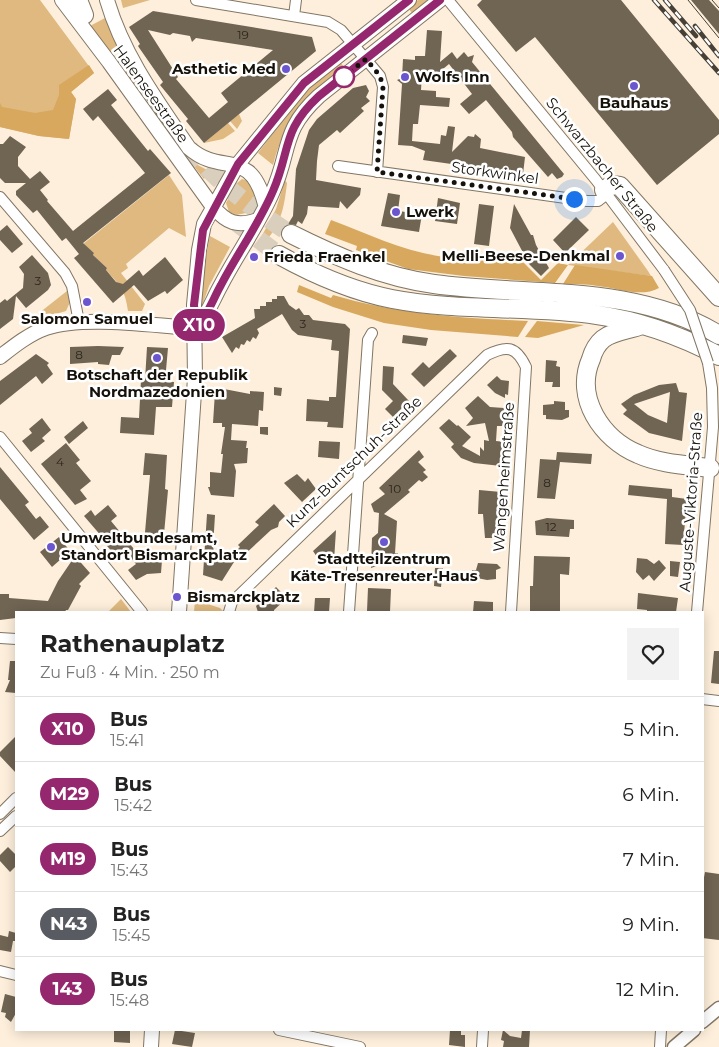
<!DOCTYPE html>
<html lang="de">
<head>
<meta charset="utf-8">
<style>
	:root { --surface:#fff; --page:#f2f2f2; --text:#222; --muted:#767676; --line:#e0e0e0 }
	body { margin:0; font-family:Montserrat,sans-serif; background:var(--page); color:var(--text); height:100vh; display:flex; flex-direction:column; font-size:19px; white-space:nowrap }
	* { box-sizing:border-box; margin:0 }
	p { font-size:16px; color:var(--muted) }
	.icon { flex:none; width:28px; height:28px; fill:none; stroke:currentColor; stroke-width:2; stroke-linecap:round; stroke-linejoin:round }
	.map { position:relative; flex:1; overflow:hidden }
	.panel { position:absolute; left:15px; top:611px; width:689px; height:420px; display:flex; flex-direction:column; background:var(--surface); border-radius:0px; box-shadow:0 2px 12px #0003 }
	.panel>* { flex:none }
	.badge { padding:0 10px; border-radius:16px; font-size:18px; line-height:32px }
	.you { position:absolute; width:25px; height:25px; margin:-12px; border:4px solid #fff; border-radius:50%; background:#1a73e8; box-shadow:0 0 0 8px #1a73e833 }
	.map>.badge { position:absolute; translate:-50% -50%; box-shadow:0 0 0 2px #fff }
	.round { display:grid; place-items:center; flex:none; width:52px; height:52px; border-radius:0px; background:var(--page) }
	.overview { display:flex; align-items:center; justify-content:space-between; height:85px; padding:0 25px }
	h1 { font-size:24px; font-weight:700; line-height:38px }
	ul { padding:0; list-style:none }
	li { display:flex; align-items:center; gap:15px; height:65px; padding:0 25px; border-top:1px solid var(--line) }
	li div { flex:1 }
	li b { display:block; font-size:19px }
	li em { font-style:normal }
	li .badge { min-width:55px; font-weight:700; text-align:center }
	.map>svg:first-child { display:block }
	.green { fill:#dfb97f }
	.forest { fill:#d7a85d }
	.building { fill:#706453; fill-rule:evenodd }
	.lines { fill:none; stroke-linecap:round; stroke-linejoin:round }
	.motorway-tunnel { stroke:#dacebc; stroke-width:18; stroke-dasharray:18 9; stroke-linecap:butt }
	.minor-casing { stroke:#827664; stroke-width:12 }
	.tertiary-casing { stroke:#827664; stroke-width:15 }
	.secondary-casing { stroke:#827664; stroke-width:16 }
	.motorway-casing { stroke:#827664; stroke-width:20 }
	.minor { stroke:#fff; stroke-width:10 }
	.tertiary { stroke:#fff; stroke-width:12 }
	.secondary { stroke:#fff; stroke-width:14 }
	.motorway { stroke:#fff; stroke-width:18 }
	.tram { stroke:#464036; stroke-width:1 }
	.rail-casing { stroke:#464036; stroke-width:4.5 }
	.rail { stroke:#fff; stroke-width:2.5; stroke-dasharray:8; stroke-linecap:butt }
	.minor-bridge-casing { stroke:#827664; stroke-width:12; stroke-linecap:butt }
	.minor-bridge { stroke:#fff; stroke-width:10 }
	.line-casing { stroke:#fff; stroke-width:11 }
	.line { stroke:#95276e; stroke-width:8 }
	.walk { stroke:#16120b; stroke-width:5; stroke-dasharray:0 9 }
	.poi-dot { fill:#6c56cf; stroke:#fff; stroke-width:2 }
	.stop-dot { fill:#fff; stroke:#95276e; stroke-width:2.5 }
	.labels { text-anchor:middle; stroke-width:5; stroke-linejoin:round; paint-order:stroke }
	.number-label { font-size:12px; fill:#2c261d }
	.poi-label { font-size:15px; font-weight:bold; fill:#16120b; stroke:#fff; text-anchor:start }
	.street-label { font-size:15px; fill:#16120b; stroke:#fff }
</style>
</head>
<body>
<div class="map">
<svg width="719" height="1047" viewBox="0 0 719 1047">
	<rect width="100%" height="100%" fill="#fdefdb"/>
	<path class="green" d="M0,0H40L94,73L71,92L76,99L69,139L39,136L0,127Z
		M121,0H150L123,8Z
		M418,0H429L412,13L408,8Z
		M105,18L119,51L112,55L90,26Z
		M118,62H124L127,65L141,90L138,92Z
		M340,62L345,68C305,101 287,113 273,165L258,153L301,96Z
		M239,114L242,121L237,129L230,121Z
		M228,123L235,131L223,139L204,143Z
		M194,163L209,171L204,179L193,165Z
		M169,175L182,195L186,237L169,228L126,264L128,268L121,273L145,304L142,311H128C125,289 120,286 106,270L107,268L93,255L94,253L83,244Z
		M242,179C259,184 256,203 246,213L236,215L229,212L226,203L237,183Z
		M285,180L287,183C284,210 280,230 258,248L256,247L276,209Z
		M613,222L648,271L651,276L568,265Z
		M210,236L230,247L209,286L200,312L204,266Z
		M67,291L70,302L66,311L35,320L34,317Z
		M121,599L131,612H108Z
		M195,600L220,608L224,612H194Z"/>
	<path class="forest" d="M89,65L94,73L71,92L76,99L69,139L39,136L0,127V103L2,107L35,113L53,110L59,95V85Z
		M331,220C368,234 405,252 445,257C470,260 496,260 522,261L541,280L558,263L568,265L555,283L464,276L408,269L356,250L357,246L325,234Z
		M575,265L652,276L659,288C641,298 617,288 598,286C586,284 574,284 563,284Z
		M299,285L331,298L333,295C397,314 461,318 528,321L518,337L431,330L384,323L333,307L297,292Z
		M537,321L584,325L538,338L525,337Z"/>
	<path class="building" d="M482,0H621L719,120V134L657,185L535,37L516,52L477,5Z
		M691,0H709L719,11V34Z
		M153,11L312,37L316,51L204,143L186,121L188,119L160,85L163,82L140,49L138,46L140,44L129,27ZM148,30L170,35L173,33L190,36L192,42L196,38L273,50L221,93L228,102L209,118L176,79L178,77Z
		M427,30L442,31L440,62L452,52L457,59L464,52L468,57L474,55L472,62L564,174L562,177L557,179L552,173L548,177L513,137L512,132L486,100L469,114L460,104L472,94L449,64L437,74L422,73L421,90L436,91V97L450,98L449,107L420,105L418,124H413L412,141L440,144L441,135L446,136L448,126L455,127L452,152L468,136L474,137L475,134L481,139L480,148L525,157L523,174L423,160L425,151L412,146L398,145L402,84L397,80L402,78L403,59L415,60V56H425Z
		M366,85L369,91L366,97L370,101L361,108L364,111L340,133L337,130L319,145L317,161L316,180L361,188L360,195L347,209L340,201L339,208L308,206L307,214L302,224L298,221L296,225L288,224L293,216L296,169L309,130L317,119L353,88Z
		M108,89L117,100L111,105L148,151L150,149L171,173L83,243L94,253L93,255L107,268L106,270L116,282L123,284L139,270L143,276L165,257L183,280L167,294L165,291L148,301L134,285L113,303L74,258L79,254L66,238L62,241L37,210L33,213L16,195V191L26,183H5L0,178V144H3L10,136L26,147L18,157V166L30,179L40,171L50,182L40,190L48,200L47,201L73,231L145,173L98,116L93,121L83,109Z
		M388,193L400,195L398,211L422,214L419,232L381,226Z
		M438,198L460,203L457,224L435,221Z
		M479,204L494,206L489,246L474,244Z
		M514,204L531,235H533L536,245L549,268L541,276L529,264L510,228Z
		M576,217L589,230L565,253L553,240Z
		M7,225L23,244L12,253L0,240V231Z
		M32,255L48,273L51,285L48,290L26,308L16,296L13,319L0,329V303L5,299L7,301L23,288L24,274L19,267Z
		M277,296H284L289,305L296,310L299,308L304,315H309L313,320L345,324L350,329L343,428L327,427L328,422L306,421L307,399L329,401V397H336L339,351L331,350L332,340L298,335L292,330L282,314L257,329L259,333L256,339L253,337L250,342L247,340L244,345L241,344L239,349L236,347L232,353L222,337L255,318L254,309H260V306H266V302H272V299H277Z
		M403,335L428,338L426,346L402,343Z
		M98,346L124,347L120,355H112L109,365L98,364V362L70,364V347Z
		M147,347L168,348L165,381L174,382L172,407H156L154,435L120,433L121,417L139,418L141,380H145Z
		M450,349L457,356L424,387L411,374L423,362L429,368Z
		M36,354L49,363L47,365L53,374L42,384L36,376L0,405V381Z
		M546,360L557,361L556,366L560,367V387H552L553,382H545Z
		M383,366L394,367L393,384L409,401L393,417L385,409L393,401L382,390Z
		M497,376L501,380L509,381L508,395L505,394V398L495,393L487,385Z
		M676,383L679,392L687,393L682,441L649,433L623,414L627,410L621,404L634,395L659,385ZM670,392L667,423L648,415L634,404Z
		M274,387L282,388L281,396L274,395Z
		M224,389L250,394V391L264,392L263,411L259,410L258,426L232,424L231,440L247,441L246,448H248L247,463L234,464L236,471L234,497L211,495L208,487H210V472L221,473L223,454H221L225,427H222V423H213L215,392L224,393Z
		M478,396L490,407L504,408L503,426H497L496,441L505,442L506,446L503,464L501,466L474,463L461,458L451,447L454,444L439,428L449,419L457,426L458,425L471,437L462,446L480,456V447L484,451V440L489,441L485,423L466,426L473,418L465,408Z
		M554,401L565,402V410H569V417L562,420L546,419V415H543V405L554,404Z
		M42,418L51,430L42,438L45,441L31,452L22,441L32,433L29,429Z
		M83,421L88,428L69,444L64,437Z
		M260,427H268V435L260,434Z
		M319,441L340,442L339,459L318,457Z
		M66,443L80,460L76,463L91,481L80,490L87,499L75,505L41,464Z
		M419,450L424,457L418,462L426,470L423,472L428,477L422,482L419,480L408,490L410,492L384,514L397,521L395,553H398L397,564L385,563L371,568L372,538L378,533L379,513L374,512L371,504L385,494L379,488Z
		M557,452L592,454L591,464L560,462L555,499L537,498L540,459L556,460Z
		M145,453L167,455L165,489L168,490L163,545L144,544L150,475H143Z
		M0,467L29,502L25,505L36,519L40,516L49,527L34,540L0,499Z
		M297,474L305,482L308,478L316,489L302,502L284,483Z
		M629,485L672,489V497L687,499L683,545L665,544L667,499L628,495Z
		M479,490L501,492L498,538H485L483,514H478Z
		M274,504L285,516L279,522L278,527L271,530L243,556L237,550L240,547L238,545L259,525L255,522Z
		M108,505L117,516L111,521L143,560H162L161,573L147,574L136,580L128,570L136,564L126,552L118,558L107,546L109,545L84,516L91,510L95,516Z
		M207,514L215,515L213,547L215,554H221L234,562L222,581L203,575Z
		M547,518L574,520V529H570L569,537L536,535L535,521Z
		M336,530L334,561L331,560V562L317,557L313,551Z
		M59,537L70,551L52,567L40,552Z
		M75,556L90,573L79,584L81,586L68,610H66L65,612H16V618L0,620V594H9V598L48,601L58,581Z
		M534,556L570,557L569,575L560,574V612H530V586H533Z
		M637,558L647,559L654,564L659,560L666,568L654,581L649,575L643,580L636,572Z
		M670,561L680,562L678,577L670,576Z
		M478,563L497,564L501,568L496,570V579L487,580L472,577V570H476Z
		M435,568H443L441,587L434,586Z
		M276,587L287,598L274,610V612H258L256,606Z
		M368,588L391,589L390,612L367,611Z
		M638,593L678,598L676,612H647V610L637,609Z
		M315,598H330L329,612H314Z
		M474,601L493,602V612H473Z
		M714,651H719V684L711,683Z
		M10,661H16V693L5,692L10,680H8Z
		M16,736V773L0,756V752Z
		M8,847L16,855V866L10,872L0,861V855Z
		M705,872L719,874V940L702,938V888Z
		M9,931L16,933V941H13L11,952L0,950V935L8,937Z
		M5,994L16,997V1013L11,1022L5,1017L6,1013L1,1012Z
		M114,1030H130V1043L114,1042Z
		M175,1030L195,1033L192,1047L172,1044Z
		M450,1030H461V1035H465V1047L449,1045Z
		M503,1030L510,1036L521,1038L522,1030H530L529,1047H503L504,1041L501,1040Z"/>
	<g class="lines">
		<path class="motorway-tunnel" d="M189,148C218,183 254,210 291,234
			M237,223L279,255"/>
		<defs>
			<path id="minor" d="M196,0L328,22L341,30L380,76L383,87L377,172
				M448,0L596,180L664,270
				M294,16L296,0
				M338,166L587,201H598L607,194
				M0,197L65,273L72,286L79,322
				M0,437L142,612
				M229,612L232,602L487,355C507,345 516,346 526,367L511,612
				M349,612L368,340L372,333
				M697,612L713,427L712,388L708,363
				M0,638L16,639
				M702,699L719,701
				M0,814L16,798
				M0,831L16,816
				M0,971L16,975
				M279,1030L360,1047
				M482,1047L483,1030
				M660,1047L661,1030"/>
			<path id="tertiary" d="M702,1022L719,1008
				M674,1047L694,1030"/>
			<path id="secondary" d="M62,0L109,62L213,207C227,223 237,227 258,220
				M107,0C123,55 157,101 189,148C222,177 250,146 265,204
				M196,328C208,315 212,301 221,285C237,254 259,224 273,191C291,150 281,131 319,96L440,0
				M0,357C14,346 29,334 46,328C84,315 154,326 196,328
				M179,612L195,378L194,305L199,250L204,224L238,164L304,83L409,0
				M151,1047L152,1030"/>
			<path id="motorway" d="M78,0L84,15
				M604,190L612,185L620,186L719,297
				M291,234C337,257 383,277 434,284C529,297 633,283 719,335
				M279,255C315,275 351,291 392,299C460,312 529,305 597,315C640,321 681,336 719,356
				M642,325C629,330 613,331 603,339C597,344 593,352 591,359C574,398 602,439 638,454C660,464 687,465 710,468"/>
		</defs>
		<use href="#minor" class="minor-casing"/>
		<use href="#tertiary" class="tertiary-casing"/>
		<use href="#secondary" class="secondary-casing"/>
		<use href="#motorway" class="motorway-casing"/>
		<use href="#minor" class="minor"/>
		<use href="#tertiary" class="tertiary"/>
		<use href="#secondary" class="secondary"/>
		<use href="#motorway" class="motorway"/>
		<path class="tram" d="M688,0L719,38
			M712,0L719,8"/>
		<defs>
			<path id="rail" d="M654,0L719,73
				M665,0L696,36
				M695,26L719,56"/>
		</defs>
		<use href="#rail" class="rail-casing"/>
		<use href="#rail" class="rail"/>
		<defs>
			<path id="minor-bridge" d="M664,270L690,310L708,363"/>
		</defs>
		<use href="#minor-bridge" class="minor-bridge-casing"/>
		<use href="#minor-bridge" class="minor-bridge"/>
	</g>
	<g class="lines">
		<defs>
			<path id="line" d="M409,0L304,83L238,164L203,230L194,305L196,328C208,315 212,301 221,285C237,254 259,224 273,191C291,150 281,131 319,96L440,0"/>
		</defs>
		<use href="#line" class="line-casing"/>
		<use href="#line" class="line"/>
		<path class="walk" d="M344,77L366,59L380,76L383,87L377,172L574,199"/>
	</g>
	<g class="poi-dot">
		<circle cx="286" cy="69" r="5"/>
		<circle cx="405" cy="77" r="5"/>
		<circle cx="634" cy="86" r="5"/>
		<circle cx="396" cy="212" r="5"/>
		<circle cx="620" cy="256" r="5"/>
		<circle cx="254" cy="257" r="5"/>
		<circle cx="87" cy="302" r="5"/>
		<circle cx="157" cy="358" r="5"/>
		<circle cx="384" cy="542" r="5"/>
		<circle cx="51" cy="547" r="5"/>
		<circle cx="177" cy="597" r="5"/>
	</g>
	<circle class="stop-dot" cx="344" cy="77" r="10"/>
	<g class="labels">
		<g class="number-label">
			<text x="243" y="39">19</text>
			<text x="38" y="285">3</text>
			<text x="303" y="328">3</text>
			<text x="79" y="359">8</text>
			<text x="60" y="466">4</text>
			<text x="547" y="487">8</text>
			<text x="395" y="493">10</text>
			<text x="551" y="531">12</text>
		</g>
		<g class="poi-label">
			<text x="276" y="74" text-anchor="end">Asthetic Med</text>
			<text x="415" y="82">Wolfs Inn</text>
			<text x="634" y="108" text-anchor="middle">Bauhaus</text>
			<text x="406" y="217">Lwerk</text>
			<text x="610" y="261" text-anchor="end">Melli-Beese-Denkmal</text>
			<text x="264" y="262">Frieda Fraenkel</text>
			<text x="87" y="324" text-anchor="middle">Salomon Samuel</text>
			<text x="157" y="380" text-anchor="middle">Botschaft der Republik<tspan x="157" dy="17">Nordmazedonien</tspan></text>
			<text x="61" y="543">Umweltbundesamt,<tspan x="61" dy="17">Standort Bismarckplatz</tspan></text>
			<text x="384" y="564" text-anchor="middle">Stadtteilzentrum<tspan x="384" dy="17">Käte-Tresenreuter-Haus</tspan></text>
			<text x="187" y="602">Bismarckplatz</text>
		</g>
		<g class="street-label">
			<text transform="translate(151 94) rotate(54)" y="5">Halenseestraße</text>
			<text transform="translate(602 165) rotate(51)" y="5">Schwarzbacher Straße</text>
			<text transform="translate(495 173) rotate(8)" y="5">Storkwinkel</text>
			<text transform="translate(354 462) rotate(-44)" y="5">Kunz-Buntschuh-Straße</text>
			<text transform="translate(504 477) rotate(-86)" y="5">Wangenheimstraße</text>
			<text transform="translate(691 502) rotate(-86)" y="5">Auguste-Viktoria-Straße</text>
		</g>
	</g>
</svg>
<div class="you" style="left:574px;top:199px"></div>
<b class="badge" style="left:199px;top:325px;background:#95276e;color:#fff">X10</b>
<section class="panel">
<div class="overview"><div><h1>Rathenauplatz</h1><p>Zu Fuß · 4 Min. · 250 m</p></div><a class="round"><svg class="icon" aria-label="heart" viewBox="0 0 24 24"><path d="M12 20l-8-8c-3-5 5-10 8-4 3-6 11-1 8 4z"/></svg></a></div>
<ul>
<li><span class="badge" style="background:#95276e;color:#fff">X10</span><div><b>Bus</b><p>15:41</p></div><em>5 Min.</em></li>
<li><span class="badge" style="background:#95276e;color:#fff">M29</span><div><b>Bus</b><p>15:42</p></div><em>6 Min.</em></li>
<li><span class="badge" style="background:#95276e;color:#fff">M19</span><div><b>Bus</b><p>15:43</p></div><em>7 Min.</em></li>
<li><span class="badge" style="background:#595b62;color:#fff">N43</span><div><b>Bus</b><p>15:45</p></div><em>9 Min.</em></li>
<li><span class="badge" style="background:#95276e;color:#fff">143</span><div><b>Bus</b><p>15:48</p></div><em>12 Min.</em></li>
</ul>
</section>
</div>
</body>
</html>
